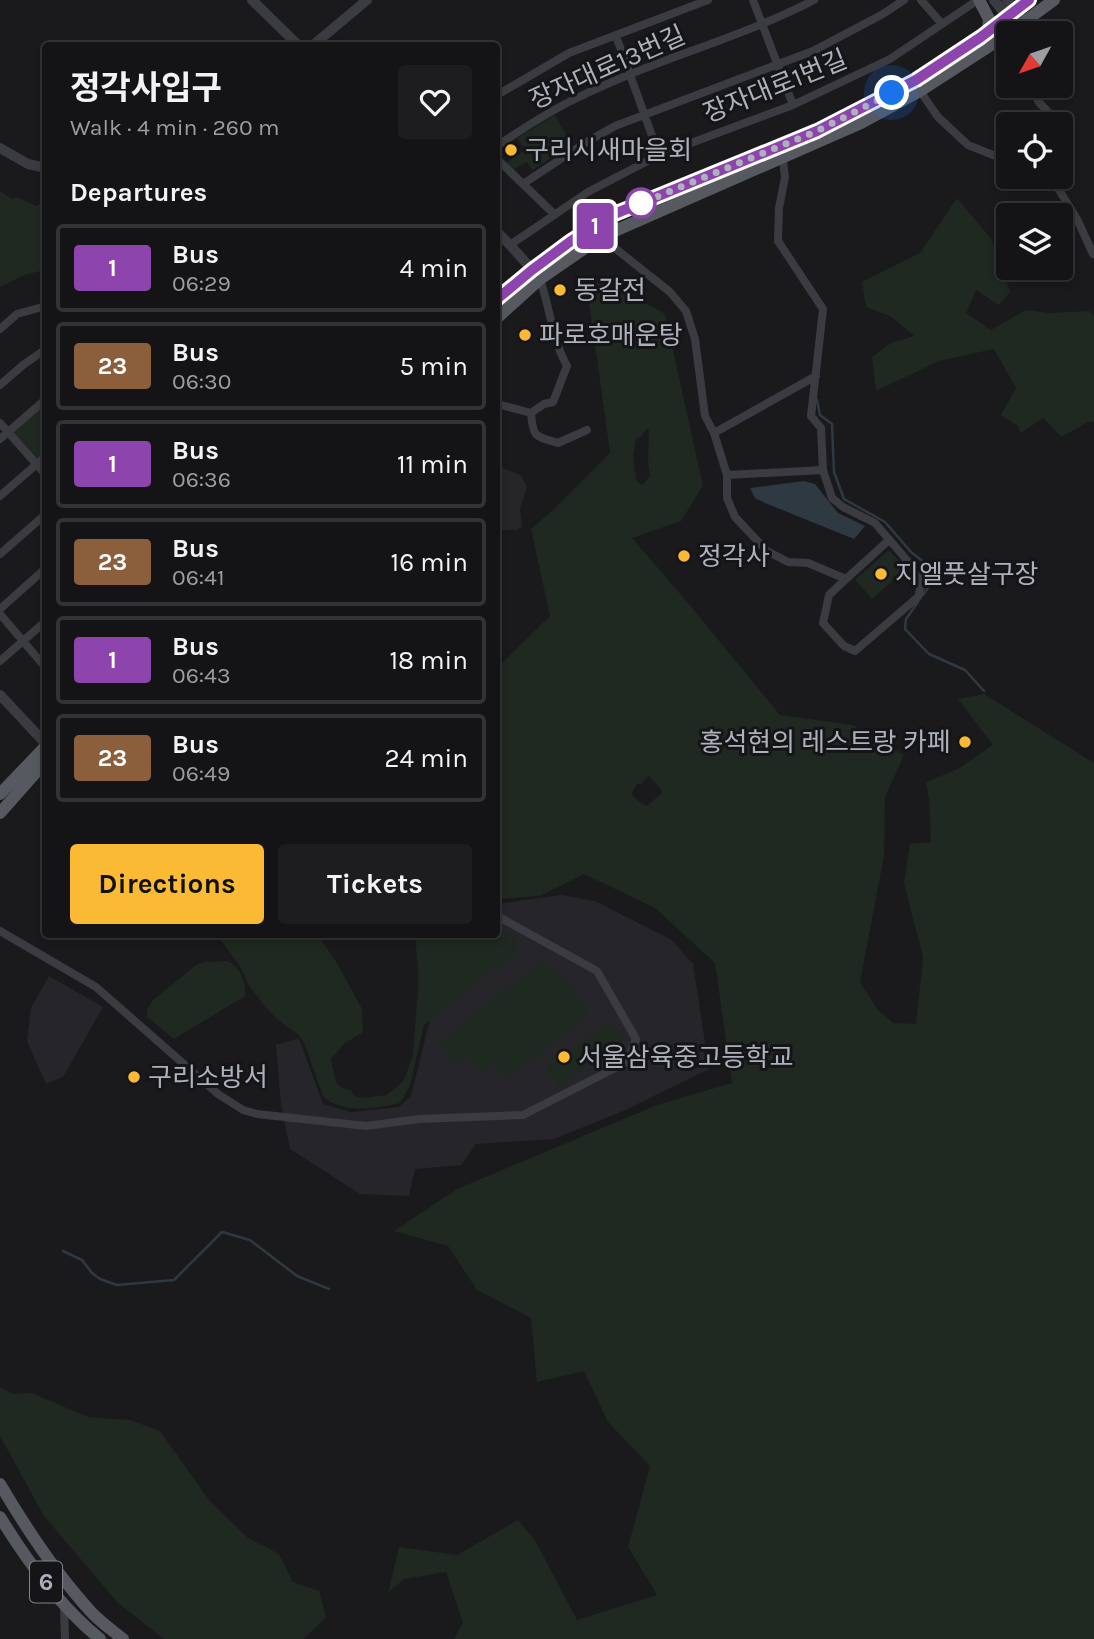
<!DOCTYPE html>
<html lang="en">
<head>
<meta charset="utf-8">
<style>
	:root { --surface:#141416; --page:#1d1d1f; --text:#f1f3f6; --muted:#9d9ea1; --line:#333335; --accent:#faba34 }
	body { margin:0; font-family:Karla,"Noto Sans KR",sans-serif; background:var(--page); color:var(--text); height:100vh; display:flex; flex-direction:column; font-size:26px; white-space:nowrap }
	* { box-sizing:border-box; margin:0 }
	p { font-size:23px; color:var(--muted) }
	.icon { flex:none; width:38px; height:38px; fill:none; stroke:currentColor; stroke-width:2; stroke-linecap:round; stroke-linejoin:round }
	.map { position:relative; flex:1; overflow:hidden }
	.details { position:absolute; left:42px; top:42px; width:458px; height:896px; display:flex; flex-direction:column; background:var(--surface); border-radius:7px; box-shadow:0 4px 10px #0003,0 0 0 2px var(--line) }
	.details>* { flex:none }
	.badge { padding:0 14px; border-radius:5px; font-size:24px; line-height:46px }
	.needle { width:46px; rotate:230deg }
	.controls { position:absolute; left:996px; top:21px; display:grid; gap:14px }
	.controls a { display:grid; place-items:center; width:77px; height:77px; border-radius:7px; background:var(--surface); box-shadow:0 4px 10px #0003,0 0 0 2px var(--line); font-size:35px }
	.you { position:absolute; width:35px; height:35px; margin:-18px; border:5px solid #fff; border-radius:50%; background:#1a73e8; box-shadow:0 0 0 10px #1a73e833 }
	.map>.badge { position:absolute; translate:-50% -50%; box-shadow:0 0 0 4px #fff }
	h2 { padding:0 28px; font-size:26px; line-height:63px }
	.round { display:grid; place-items:center; flex:none; width:74px; height:74px; border-radius:7px; background:var(--page) }
	.headline { display:flex; align-items:center; justify-content:space-between; height:119px; padding:0 28px }
	h1 { font-size:33px; font-weight:700; line-height:52px }
	.cta { display:flex; gap:14px; margin-top:auto; padding:14px 28px }
	.cta a { flex:1; height:80px; border-radius:7px; background:var(--accent); color:#111; font-size:28px; font-weight:700; line-height:80px; text-align:center }
	.cta a+a { background:var(--page); color:var(--text) }
	ul { padding:0; list-style:none }
	li { display:flex; align-items:center; gap:21px; height:88px; margin:0 14px 10px; padding:0 14px; border:4px solid var(--line); border-radius:7px }
	li div { flex:1 }
	li b { display:block; font-size:26px }
	li em { font-style:normal }
	li .badge { min-width:77px; font-weight:700; text-align:center }
	.map>svg:first-child { display:block }
	.built { fill:#26262a }
	.green { fill:#1f2821; fill-rule:evenodd }
	.water { fill:#2f3942 }
	.lines { fill:none; stroke-linecap:round; stroke-linejoin:round }
	.stream { stroke:#2f3942; stroke-width:2.5 }
	.minor { stroke:#3b3c42; stroke-width:8 }
	.tertiary { stroke:#3b3c42; stroke-width:10 }
	.primary { stroke:#575961; stroke-width:12 }
	.line-casing { stroke:#fff; stroke-width:16 }
	.line { stroke:#8e44ad; stroke-width:10 }
	.walk { stroke:#acb1bc; stroke-width:7; stroke-dasharray:0 12.6 }
	.poi-dot { fill:#faba34; stroke:#151518; stroke-width:2.5 }
	.stop-dot { fill:#fff; stroke:#8e44ad; stroke-width:3.5 }
	.labels { text-anchor:middle; stroke-width:6; stroke-linejoin:round; paint-order:stroke }
	.shield { fill:#151518; stroke:#7f828b; stroke-width:2 }
	.shield-label { font-size:24px; font-weight:bold; fill:#acb1bc }
	.street-label { font-size:26px; fill:#acb1bc; stroke:#151518 }
	.poi-label { font-size:26px; fill:#acb1bc; stroke:#151518; text-anchor:start }
</style>
</head>
<body>
<div class="map">
<svg width="1094" height="1639" viewBox="0 0 1094 1639">
	<rect width="100%" height="100%" fill="#1a1a1d"/>
	<path class="built" d="M497,466L521,475L527,487L520,509L522,527L516,530H503L497,535Z
		M561,895L595,901L672,940L693,964L709,1069L623,1111L554,1139L476,1144L461,1165L415,1169L409,1196L360,1194L290,1149L281,1104L276,1045L299,1038L323,1104L351,1112L399,1107L411,1096L434,1003L497,934V913L504,903Z
		M49,976L103,1007L63,1077L46,1084L27,1041L31,1008Z"/>
	<path class="green" d="M555,115L572,145L532,170L527,162L512,170L506,163L525,150L517,138Z
		M0,191L12,199L17,197L36,206L46,200L45,270L24,275L0,287Z
		M957,198L992,240L1010,292L999,305L976,290L966,313L991,330L1026,310L1049,313L1090,311L1094,316V422H1088L1061,437L1043,418L1021,433L1018,426L1001,415L1016,388L994,349L939,361L876,391L872,357L891,343L914,336L892,317L866,307L862,282L920,253Z
		M598,277L665,314L703,486L681,521L632,538L688,603L780,715L853,725L904,755L885,797L884,856L860,982L877,1009L893,1023L916,1024L923,957L904,883L910,844L931,842L929,799L926,782L958,769L993,745L958,699L984,694L1094,763V1639H454L463,1623L446,1572L404,1579L388,1593L399,1547L457,1555L518,1520L535,1540L577,1620L657,1595L628,1547L650,1466L608,1422L584,1371L537,1382L531,1318L477,1290L448,1246L394,1231L457,1189L657,1105L732,1083L715,963L655,908L584,874L540,896L497,899V668L550,616L531,529L552,511L610,453L589,302ZM646,429L649,430L648,462L650,476L642,485L636,480L633,455L636,438L641,437ZM649,776L663,792L647,806L641,803L631,794L637,784H641Z
		M45,403V452L37,461L12,432Z
		M889,550L906,569L872,599L855,580Z
		M497,926C507,933 521,937 516,951L424,1025L410,1086L400,1103C378,1109 340,1114 323,1096L304,1043L299,1035L278,1020L265,1007L248,984L240,966L217,935H321L322,941L337,963L362,1009L363,1028L362,1033L345,1043L331,1059L336,1082L340,1087L351,1090L353,1095L361,1098L386,1095L399,1085L405,1078L413,1054L418,990V970L415,935L497,934Z
		M542,960L570,984L589,1014L509,1078L488,1058L493,1064L483,1073L467,1056L456,1065L438,1043Z
		M228,961C240,968 247,982 245,996L174,1039L147,1017V1010L152,1001L196,965L204,962Z
		M610,1020L624,1038L560,1088L546,1069Z
		M0,1387L13,1394L32,1393L88,1417L130,1420L160,1431L209,1500L248,1538L279,1554L293,1582L319,1591L326,1618L303,1639H164L118,1603L44,1516L0,1436Z"/>
	<path class="water" d="M804,481L815,484L838,513L865,526L854,539L765,503L755,498L750,488Z"/>
	<g class="lines">
		<path class="stream" d="M817,400L820,415L832,424L834,472L844,499L885,522L911,552L930,567L933,581L922,596
			M918,602L906,619L905,629L929,654L965,670L984,691
			M63,1251L82,1260L92,1273L100,1279L117,1285L174,1280L222,1232L250,1240L297,1276L329,1289"/>
		<path class="minor" d="M753,0L793,105
			M921,0L942,24
			M616,36L659,155
			M1035,86L1038,101L1059,124
			M920,91L938,117L968,145L1008,161
			M497,95L569,53L708,0
			M497,146C522,129 548,112 575,99C652,60 737,40 814,0
			M497,159L554,214
			M1051,177L1077,219L1093,254
			M523,184L585,143L615,126L813,51L883,14L904,0
			M601,237L670,292L686,311L695,339L705,416L714,433L727,475V498L735,517L767,551L788,562L808,563L846,579L829,595L823,623L844,646L855,651L918,597L923,579L875,523L843,507L832,498L823,470L821,428L811,416L823,309L778,241L779,208L785,177L782,153
			M510,245L588,192L659,155L793,105L890,59L978,0
			M0,329L17,314L46,306
			M0,385L23,365L46,349
			M497,404L531,413L544,404L553,402L567,366C552,339 550,308 540,279
			M531,413C533,438 535,436 558,443L587,430
			M0,423L46,475
			M714,433L816,376
			M0,439L46,399
			M727,475L823,470
			M0,496L46,456
			M0,554L46,514
			M846,579L889,540
			M0,609L46,568
			M0,614L46,668
			M0,661L46,621
			M0,931L96,987L218,1094L243,1110L257,1114L366,1126L419,1119L523,1115L627,1062L636,1039L597,971L497,916
			M64,1606L65,1639"/>
		<path class="tertiary" d="M252,0L299,46
			M994,0L1007,16L1024,23
			M1007,0L1019,15
			M312,46L367,0
			M0,148L28,164L46,168
			M497,232L510,245L536,274
			M0,695L46,744"/>
		<path class="primary" d="M979,0L989,19L988,31
			M1009,33L1054,0
			M497,299L532,270L571,241L612,215L817,131L917,80L981,37L1029,0
			M497,318L540,279L601,237L861,123L920,91L1008,34
			M0,794L46,746
			M0,813L46,761
			M0,1484C27,1530 57,1575 93,1614C102,1623 113,1631 123,1639
			M0,1517C27,1561 59,1606 100,1639"/>
	</g>
	<g class="lines">
		<defs>
			<path id="line" d="M497,299L532,270L571,241L612,215L817,131L916,80L981,37L1029,0"/>
		</defs>
		<use href="#line" class="line-casing"/>
		<use href="#line" class="line"/>
		<path class="walk" d="M641,203L632,207L817,131L892,93"/>
	</g>
	<g class="poi-dot">
		<circle cx="511" cy="150" r="7"/>
		<circle cx="560" cy="290" r="7"/>
		<circle cx="525" cy="335" r="7"/>
		<circle cx="684" cy="556" r="7"/>
		<circle cx="881" cy="574" r="7"/>
		<circle cx="965" cy="742" r="7"/>
		<circle cx="564" cy="1057" r="7"/>
		<circle cx="134" cy="1077" r="7"/>
	</g>
	<circle class="stop-dot" cx="641" cy="203" r="14"/>
	<g class="labels">
		<rect class="shield" x="30" y="1561.5" width="32" height="41" rx="5"/>
		<g class="shield-label">
			<text x="46" y="1590">6</text>
		</g>
		<g class="street-label">
			<text transform="translate(607 67) rotate(-24)" y="9">장자대로13번길</text>
			<text transform="translate(775 86) rotate(-22)" y="9">장자대로1번길</text>
		</g>
		<g class="poi-label">
			<text x="525" y="159">구리시새마을회</text>
			<text x="574" y="299">동갈전</text>
			<text x="539" y="344">파로호매운탕</text>
			<text x="698" y="565">정각사</text>
			<text x="895" y="583">지엘풋살구장</text>
			<text x="951" y="751" text-anchor="end">홍석현의 레스트랑 카페</text>
			<text x="578" y="1066">서울삼육중고등학교</text>
			<text x="148" y="1086">구리소방서</text>
		</g>
	</g>
</svg>
<div class="controls">
<a><svg class="needle" viewBox="-14 -14 28 28"><path d="M0-13l5 13h-10z" fill="#e53935"/><path d="M0 13l5-13h-10z" fill="#9d9ea1"/></svg></a>
<a><svg class="icon" aria-label="locate" viewBox="0 0 24 24"><circle cx="12" cy="12" r="6"/><path d="M12 2v4M12 18v4M2 12h4M18 12h4"/></svg></a>
<a><svg class="icon" aria-label="layers" viewBox="0 0 24 24"><path d="M12 4l9 5-9 5-9-5zM3 14l9 5 9-5"/></svg></a>
</div>
<div class="you" style="left:892px;top:93px"></div>
<b class="badge" style="left:595px;top:226px;background:#8e44ad;color:#fff">1</b>
<section class="details">
<div class="headline"><div><h1>정각사입구</h1><p>Walk · 4 min · 260 m</p></div><a class="round"><svg class="icon" aria-label="heart" viewBox="0 0 24 24"><path d="M12 20l-8-8c-3-5 5-10 8-4 3-6 11-1 8 4z"/></svg></a></div>
<h2>Departures</h2>
<ul>
<li><span class="badge" style="background:#8e44ad;color:#fff">1</span><div><b>Bus</b><p>06:29</p></div><em>4 min</em></li>
<li><span class="badge" style="background:#8b5e3c;color:#fff">23</span><div><b>Bus</b><p>06:30</p></div><em>5 min</em></li>
<li><span class="badge" style="background:#8e44ad;color:#fff">1</span><div><b>Bus</b><p>06:36</p></div><em>11 min</em></li>
<li><span class="badge" style="background:#8b5e3c;color:#fff">23</span><div><b>Bus</b><p>06:41</p></div><em>16 min</em></li>
<li><span class="badge" style="background:#8e44ad;color:#fff">1</span><div><b>Bus</b><p>06:43</p></div><em>18 min</em></li>
<li><span class="badge" style="background:#8b5e3c;color:#fff">23</span><div><b>Bus</b><p>06:49</p></div><em>24 min</em></li>
</ul>
<div class="cta"><a>Directions</a><a>Tickets</a></div>
</section>
</div>
</body>
</html>
